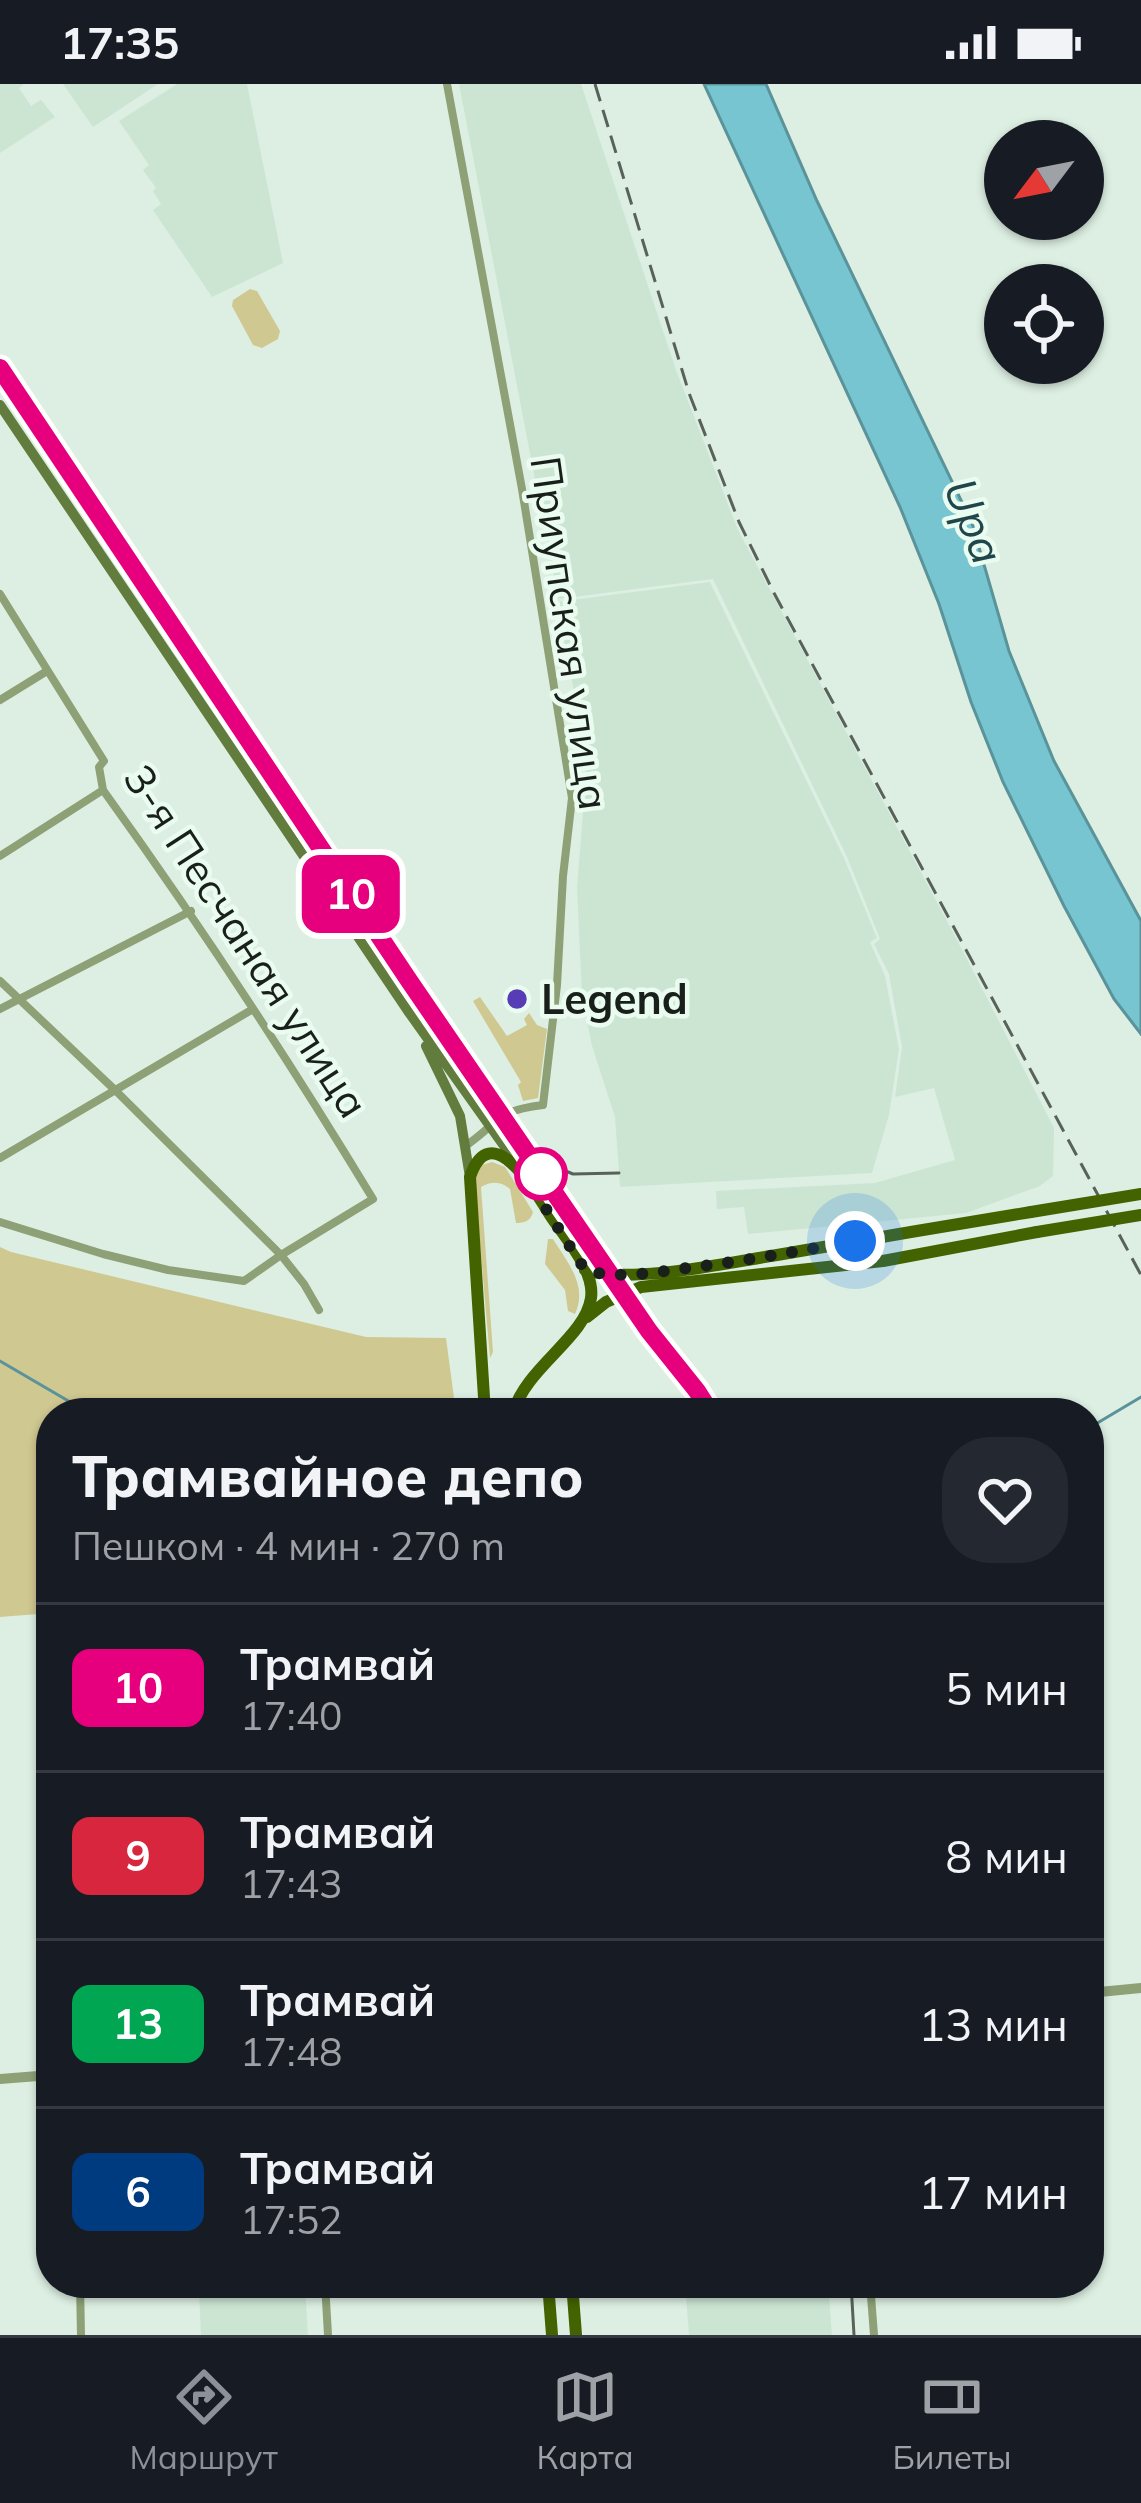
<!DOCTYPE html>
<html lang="ru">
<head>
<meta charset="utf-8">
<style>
	:root { --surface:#171b24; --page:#242831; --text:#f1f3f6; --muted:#9ea1a6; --line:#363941; --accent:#8c9099 }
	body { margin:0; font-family:Mulish,sans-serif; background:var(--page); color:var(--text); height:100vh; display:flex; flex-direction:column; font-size:45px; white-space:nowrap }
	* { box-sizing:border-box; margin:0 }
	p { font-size:39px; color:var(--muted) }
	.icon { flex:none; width:66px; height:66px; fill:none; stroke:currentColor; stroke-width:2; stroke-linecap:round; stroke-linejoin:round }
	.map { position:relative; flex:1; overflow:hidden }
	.panel { position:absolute; left:36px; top:1314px; width:1068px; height:900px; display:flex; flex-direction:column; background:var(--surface); border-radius:48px; box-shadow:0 3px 9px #0004 }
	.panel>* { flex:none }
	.badge { padding:0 24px; border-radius:18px; font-size:42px; line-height:78px }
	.needle { width:78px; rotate:238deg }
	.controls { position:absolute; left:984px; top:36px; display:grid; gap:24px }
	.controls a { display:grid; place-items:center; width:120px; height:120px; border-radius:50%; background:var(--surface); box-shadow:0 3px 9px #0004; font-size:60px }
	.you { position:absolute; width:60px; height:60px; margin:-30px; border:9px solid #fff; border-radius:50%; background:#1a73e8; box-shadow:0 0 0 18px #1a73e833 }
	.map>.badge { position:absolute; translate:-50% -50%; box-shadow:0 0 0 6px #fff }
	.round { display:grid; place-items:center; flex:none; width:126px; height:126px; border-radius:48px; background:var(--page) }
	.overview { display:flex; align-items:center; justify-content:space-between; height:204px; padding:0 36px }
	h1 { font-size:57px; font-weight:800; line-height:90px }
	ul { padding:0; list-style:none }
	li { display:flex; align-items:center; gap:36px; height:168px; padding:0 36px; border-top:3px solid var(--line) }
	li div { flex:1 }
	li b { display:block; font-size:45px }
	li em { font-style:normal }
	li .badge { min-width:132px; font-weight:700; text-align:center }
	.status { display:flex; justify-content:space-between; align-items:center; height:84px; padding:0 60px; background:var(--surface); direction:ltr }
	.status svg { height:33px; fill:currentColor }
	.dock { display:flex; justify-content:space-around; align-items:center; height:168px; border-top:3px solid var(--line); background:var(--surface); font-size:33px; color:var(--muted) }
	.dock a { display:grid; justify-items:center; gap:6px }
	.dock .current { color:var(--accent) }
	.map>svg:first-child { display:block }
	.built { fill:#cce5d3 }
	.green { fill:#d0c891 }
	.water { fill:#76c5d0; stroke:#5a9399; stroke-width:3 }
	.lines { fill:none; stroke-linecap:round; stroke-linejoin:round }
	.stream { stroke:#5a9399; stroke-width:3 }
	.minor { stroke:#8da076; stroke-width:8 }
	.tertiary { stroke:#8da076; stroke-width:10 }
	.secondary { stroke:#627c3d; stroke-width:10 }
	.primary { stroke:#436200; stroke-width:12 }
	.tram { stroke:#58625b; stroke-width:3 }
	.rail { stroke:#58625b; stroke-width:3; stroke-dasharray:18 9; stroke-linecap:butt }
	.primary-bridge { stroke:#436200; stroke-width:12 }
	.line-casing { stroke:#fff; stroke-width:27 }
	.line { stroke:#e6007e; stroke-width:18 }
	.walk { stroke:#191f1a; stroke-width:12; stroke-dasharray:0 21.6 }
	.poi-dot { fill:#573db5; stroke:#eafcef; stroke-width:4.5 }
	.stop-dot { fill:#fff; stroke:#e6007e; stroke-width:6 }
	.labels { text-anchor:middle; stroke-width:9; stroke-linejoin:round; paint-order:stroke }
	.street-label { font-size:42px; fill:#191f1a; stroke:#eafcef }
	.poi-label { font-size:42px; font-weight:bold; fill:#191f1a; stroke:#eafcef; text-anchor:start }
	.water-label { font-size:45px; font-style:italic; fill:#20464c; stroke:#eafcef }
</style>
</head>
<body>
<div class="status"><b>17:35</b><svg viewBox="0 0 49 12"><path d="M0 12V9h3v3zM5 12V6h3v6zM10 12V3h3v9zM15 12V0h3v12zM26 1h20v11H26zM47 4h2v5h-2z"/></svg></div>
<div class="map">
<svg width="1141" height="2251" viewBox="0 0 1141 2251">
	<rect width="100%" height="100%" fill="#ddefe2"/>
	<path class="built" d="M0,0H24L19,4L31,22L41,16L55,33L0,69Z
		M63,0H158L93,43Z
		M177,0H247L283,179L212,213L153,126L161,120L153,107L156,104L143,86L149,81L119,37Z
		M459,0H581L676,286L738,446L955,852L1054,1044L1053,1092L1040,1102L966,1129L748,1150L744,1123L717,1125L716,1107L875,1099L955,1076L934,1004L895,1013L902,963L889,890L874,860L880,855L847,773L713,495L558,515Z
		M710,498L844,774L877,854L870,858L885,892L899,965L889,1031L872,1089L620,1103L615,1033L592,962L582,913L577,804L587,677L557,518Z
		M685,2199H828L832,2251H689Z
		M305,2202L308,2251H201L199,2208Z"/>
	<path class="green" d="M250,205L257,207L280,247L278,255L262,264L253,261L232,222L233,216Z
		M480,913L507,952L527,941L524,935L529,929L537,941L547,945L538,1014L523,1017L518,1001L521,998L473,917Z
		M492,1078L505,1083L533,1128C531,1137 524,1139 516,1139L510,1105C501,1097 491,1097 481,1103L493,1268L490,1274L474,1091L482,1081Z
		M548,1155H553C568,1179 588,1202 575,1230L568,1227L565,1206L545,1180Z
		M0,1163L11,1168L366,1253L446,1254L456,1329H51V1529L0,1533Z
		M960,2199H1076L1067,2205L987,2211L966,2207Z"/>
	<path class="water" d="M704,0H766L817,117L972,439L1009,567L1054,677L1141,837V950L1114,915L1064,822L1003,698L971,618L939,520L900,423Z"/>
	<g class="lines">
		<path class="stream" d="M0,1277L89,1329
			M1089,1344L1141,1313"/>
		<path class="minor" d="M447,0L522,405L572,714L563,792L557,901L543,1021C495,1027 502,1036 467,1061
			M0,510L104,677L99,683L103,706C199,839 288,975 373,1115L281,1171L244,1197L168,1186L103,1170L0,1138
			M0,616L47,587
			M0,772L103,706
			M0,897L116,1007L281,1171L304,1200L319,1226
			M0,925L191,827
			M0,1074L253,925
			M80,2199L81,2251
			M325,2199L328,2251
			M870,2199L874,2251"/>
		<path class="tertiary" d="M1089,1909L1141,1904
			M0,1995L51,1991"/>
		<path class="secondary" d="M0,321L408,927L517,1080
			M426,962L460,1032L470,1093"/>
		<path class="primary" d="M585,1186C634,1200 725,1179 777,1171C862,1156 946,1142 1031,1128
			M587,1233L606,1218L641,1203L883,1177L1037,1148
			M485,1329L470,1093C491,1031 536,1108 550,1131C565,1154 595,1186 591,1214C585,1254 526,1283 513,1329
			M548,2199L552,2251
			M572,2199L576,2251"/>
		<path class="tram" d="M0,284L410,898L649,1247L711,1329
			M534,1074L573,1090L619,1089
			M851,2199L854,2251"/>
		<path class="rail" d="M595,0L689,309L739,438L774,509L1141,1191"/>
		<path class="primary-bridge" d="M1031,1128L1141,1110
			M1037,1148L1141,1131"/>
	</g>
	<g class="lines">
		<defs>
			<path id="line" d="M0,284L410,898L649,1247L697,1307L711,1329"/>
		</defs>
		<use href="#line" class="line-casing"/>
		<use href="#line" class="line"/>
		<path class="walk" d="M541,1090L522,1087L585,1186C619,1196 653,1188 688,1184C744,1177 799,1167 855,1157"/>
	</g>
	<circle class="poi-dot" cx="517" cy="915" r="12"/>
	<circle class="stop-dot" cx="541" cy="1090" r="24"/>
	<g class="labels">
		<g class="street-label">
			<text transform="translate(570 549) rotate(82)" y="15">Приупская улица</text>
			<text transform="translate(246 857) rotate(57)" y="15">3-я Песчаная улица</text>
		</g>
		<g class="poi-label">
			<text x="541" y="930">Legend</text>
		</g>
		<g class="water-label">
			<text transform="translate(974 437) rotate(68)" y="16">Upa</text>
		</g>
	</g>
</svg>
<div class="controls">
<a><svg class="needle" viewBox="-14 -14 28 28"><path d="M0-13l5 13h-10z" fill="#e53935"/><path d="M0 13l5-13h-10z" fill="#9ea1a6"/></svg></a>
<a><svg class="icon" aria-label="locate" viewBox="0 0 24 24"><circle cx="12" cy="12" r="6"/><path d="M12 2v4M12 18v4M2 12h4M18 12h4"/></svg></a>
</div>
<div class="you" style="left:855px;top:1157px"></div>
<b class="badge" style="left:351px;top:810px;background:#e6007e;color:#fff">10</b>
<section class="panel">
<div class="overview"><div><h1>Трамвайное депо</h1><p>Пешком · 4 мин · 270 m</p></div><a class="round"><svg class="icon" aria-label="heart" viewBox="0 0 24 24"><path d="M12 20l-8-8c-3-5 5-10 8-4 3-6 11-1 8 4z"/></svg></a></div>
<ul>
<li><span class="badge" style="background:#e6007e;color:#fff">10</span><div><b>Трамвай</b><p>17:40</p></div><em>5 мин</em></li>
<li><span class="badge" style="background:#d7263d;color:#fff">9</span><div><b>Трамвай</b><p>17:43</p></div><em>8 мин</em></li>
<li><span class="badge" style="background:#00a651;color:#fff">13</span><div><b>Трамвай</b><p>17:48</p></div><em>13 мин</em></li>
<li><span class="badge" style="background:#003b80;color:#fff">6</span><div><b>Трамвай</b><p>17:52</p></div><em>17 мин</em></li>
</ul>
</section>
</div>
<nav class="dock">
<a class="current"><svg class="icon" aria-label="directions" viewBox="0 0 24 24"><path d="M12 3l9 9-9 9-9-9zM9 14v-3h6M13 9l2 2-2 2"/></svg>Маршрут</a>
<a><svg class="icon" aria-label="map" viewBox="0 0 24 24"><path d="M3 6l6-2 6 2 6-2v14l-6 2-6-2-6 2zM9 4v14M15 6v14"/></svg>Карта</a>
<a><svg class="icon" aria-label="tickets" viewBox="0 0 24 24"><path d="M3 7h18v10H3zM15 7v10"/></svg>Билеты</a>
</nav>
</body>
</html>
